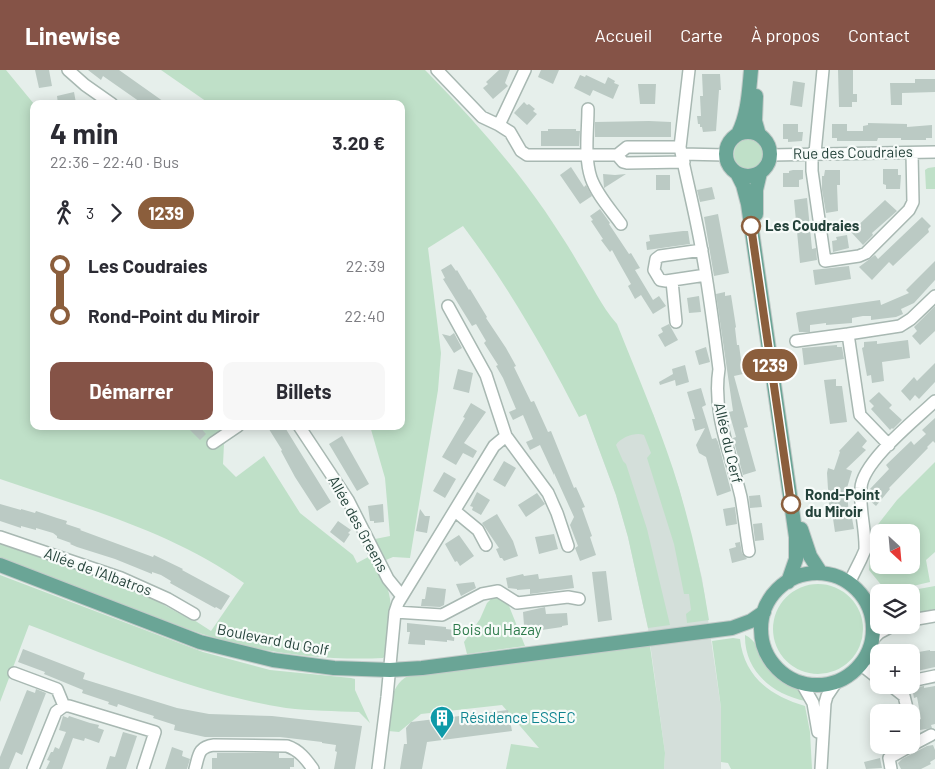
<!DOCTYPE html>
<html lang="fr">
<head>
<meta charset="utf-8">
<style>
	:root { --surface:#fff; --page:#f7f7f7; --text:#2b2b33; --muted:#7c7c81; --accent:#855347 }
	body { margin:0; font-family:Barlow,sans-serif; background:var(--page); color:var(--text); height:100vh; display:flex; flex-direction:column; font-size:19px; white-space:nowrap }
	* { box-sizing:border-box; margin:0 }
	p { font-size:16px; color:var(--muted) }
	.icon { flex:none; width:28px; height:28px; fill:none; stroke:currentColor; stroke-width:2; stroke-linecap:round; stroke-linejoin:round }
	.map { position:relative; flex:1; overflow:hidden }
	.panel { position:absolute; left:30px; top:30px; width:375px; height:330px; display:flex; flex-direction:column; background:var(--surface); border-radius:10px; box-shadow:0 2px 12px #0003 }
	.panel>* { flex:none }
	.badge { padding:0 10px; border-radius:16px; font-size:18px; line-height:32px }
	.needle { width:32px; rotate:154deg }
	.tools { position:absolute; left:870px; top:454px; display:grid; gap:10px }
	.tools a { display:grid; place-items:center; width:50px; height:50px; border-radius:10px; background:var(--surface); box-shadow:0 2px 12px #0003; font-size:25px }
	.map>.badge { position:absolute; translate:-50% -50%; box-shadow:0 0 0 2px #fff }
	.legs { display:flex; align-items:center; gap:8px; height:55px; padding:0 20px; font-size:16px }
	.legs p { margin-inline-start:auto }
	.overview { display:flex; align-items:center; justify-content:space-between; height:85px; padding:0 20px }
	h1 { font-size:28px; font-weight:700; line-height:38px }
	.action { display:flex; gap:10px; margin-top:auto; padding:10px 20px }
	.action a { flex:1; height:58px; border-radius:10px; background:var(--accent); color:#fff; font-size:20px; font-weight:700; line-height:58px; text-align:center }
	.action a+a { background:var(--page); color:var(--text) }
	ul { padding:0 20px; list-style:none }
	li { display:flex; align-items:center; gap:18px; height:50px; font-size:19px }
	li i { display:grid; place-items:center; width:8px; height:100%; margin:0 6px; background:currentColor }
	li i::after { content:''; width:12px; height:12px; margin:-6px; border:4px solid; border-radius:50%; background:var(--surface) }
	li p { margin-inline-start:auto }
	li:first-child i { background:linear-gradient(#0000 50%,currentColor 0) }
	li:last-child i { background:linear-gradient(currentColor 50%,#0000 0) }
	header { display:flex; align-items:center; gap:30px; box-sizing:border-box; height:70px; padding:0 25px; background:var(--accent); color:#fff }
	header strong { font-size:24px }
	nav { display:flex; gap:28px; margin-inline-start:auto; font-size:18px }
	.map>svg:first-child { display:block }
	.built { fill:#d4dfda }
	.green { fill:#bfe0c8; fill-rule:evenodd }
	.building { fill:#bbcac4 }
	.lines { fill:none; stroke-linecap:round; stroke-linejoin:round }
	.minor-casing { stroke:#a8b8b2; stroke-width:14 }
	.major-casing { stroke:#c2cac8; stroke-width:16 }
	.minor { stroke:#fff; stroke-width:11 }
	.major { stroke:#6aa596; stroke-width:14 }
	.line-1-casing { stroke:#fff; stroke-width:11 }
	.line-1 { stroke:#8b5e3c; stroke-width:8 }
	.stop-1-dot { fill:#fff; stroke:#8b5e3c; stroke-width:2.5 }
	.labels { text-anchor:middle; stroke-width:4.5; stroke-linejoin:round; paint-order:stroke }
	.street-label { font-size:15px; fill:#24423a; stroke:#f7fbf9 }
	.stop-label { font-size:15px; font-weight:bold; fill:#24423a; stroke:#f7fbf9; text-anchor:start }
	.park-label { font-size:15px; fill:#2d7a4b; stroke:#f7fbf9 }
	.culture-label { font-size:15px; fill:#0d838f; stroke:#f7fbf9; text-anchor:start }
</style>
</head>
<body>
<header>
<strong>Linewise</strong>
<nav><a>Accueil</a><a>Carte</a><a>À propos</a><a>Contact</a></nav>
</header>
<div class="map">
<svg width="935" height="699" viewBox="0 0 935 699">
	<rect width="100%" height="100%" fill="#e6efeb"/>
	<path class="built" d="M586,344H653L679,418L702,508L721,638V699H664L665,683L648,558L628,467L616,425Z"/>
	<path class="green" d="M0,0H6L34,34V356H244L229,368L224,374L223,394L236,407L264,386L300,443L353,485L357,493L372,485C377,496 383,506 387,517C395,539 389,564 385,586L383,588C317,591 247,581 185,558C161,549 138,540 114,531C76,516 38,502 0,488V474L103,509L153,529L193,551L194,550L211,561L244,513C171,461 84,438 0,409Z
		M161,0H425L429,4C471,47 511,92 545,141C556,158 568,175 578,193C591,213 601,236 617,254C636,302 657,350 673,399C689,449 701,499 709,550L687,553L686,544L691,540L689,524H684L674,474L647,388L651,383L644,365C636,362 621,367 616,375L623,391L626,394L647,459L670,555L648,558L628,467L616,425L586,344L579,347C545,280 508,216 463,156L428,178L441,283L438,320L410,488L393,487L386,490L375,469L390,466L385,408L370,356H401V34H210Z
		M734 84a15 15 0 1 1 30 0a15 15 0 1 1-30 0Z
		M935,97V119H926L925,100L928,98Z
		M935,392V482L926,490L930,512L887,522L869,500L872,462L897,430ZM879,462H911V495H879Z
		M0,505L203,582L270,600L351,608L355,609V620L370,653L359,642C335,641 310,641 286,638C197,624 113,587 29,555L0,632Z
		M773 559a45 45 0 1 1 90 0a45 45 0 1 1-90 0Z
		M935,516V539L911,544V522H902Z
		M494,526L503,527L509,536L525,576L467,584L464,572L480,549L487,533Z
		M745,565C760,572 761,590 771,602C779,610 789,612 798,619C801,621 804,627 806,631C773,625 744,601 745,565Z
		M733,568L740,569C744,607 771,626 805,636L810,662L812,699H731L728,693L721,692V638L712,571Z
		M650,576L665,683L664,699H506L511,674L539,678L502,635L421,644L399,662L388,661C391,642 388,616 408,606Z"/>
	<path class="building" d="M35,0H49L52,16L39,18Z
		M88,0H119L167,34H143L103,6L101,10Z
		M499,0H510L505,13L508,16L493,29L483,18L488,14L486,12Z
		M541,0H559L553,14L538,7Z
		M838,0H853V24H857V32H852V37H839Z
		M702,4H720L721,20H719L716,61L703,62L702,57H700V54H698L697,46H701L700,26H703Z
		M580,5L585,7L586,5L605,14L608,7L615,11L614,13L619,15L613,29L593,20L590,26L574,18Z
		M915,9H935V22L902,23V35H891L890,13H915Z
		M793,11L805,13L802,37L790,35Z
		M638,14H656L655,34H640Z
		M74,22L76,33L58,34L57,26Z
		M524,32L527,35L529,34L535,39L533,41L537,44L527,55L514,43Z
		M649,51L671,52V67H595V52Z
		M868,53L907,54V57L932,55V68H926V70H901V68H878L877,71H837V68H832V54H847V61H863V56L868,55Z
		M783,54H798V62H803L802,71L788,72V69H783Z
		M548,59H576V61H580L579,76H541V61H548Z
		M571,97L584,117L586,115L592,126L580,134L560,105Z
		M883,99H898V105H901L900,119H886V115L883,114Z
		M793,100H803V109L799,110V117H783V103H789V101Z
		M825,100H840V115H837L838,141L826,143L822,120V106H824Z
		M603,104L615,105L626,104L604,118Z
		M656,105H670V120H656Z
		M712,117L715,129L700,132L697,120Z
		M807,128L812,179L816,178L817,190L800,193L794,130Z
		M885,130L897,141L872,163L873,165L863,175L851,162Z
		M600,139L610,153L609,154L629,184L631,183L640,198L635,200L653,230L659,226L666,236L653,244L641,225L635,229L628,216L631,214L618,191L612,180L610,182L601,170L603,169L591,151L593,150L590,146Z
		M718,144L729,203L714,206L704,147Z
		M922,147L931,156L928,159L929,162L893,196L889,192L872,210L859,197L875,185L878,189Z
		M683,161H688L690,174L647,180L646,172L650,171L649,165Z
		M847,165L849,178L833,182L832,171L837,170L836,167Z
		M935,191V210L914,233L901,239L903,244L896,247L871,250V246H863L852,248V253L826,255V253L810,255V262H799L796,243L798,242L880,230L881,235L909,223L906,220Z
		M451,194L456,201L457,200L469,220L470,219L487,247L486,248L506,278L516,296L514,297L531,332L534,331L548,362L551,361L574,418L576,417L585,437L582,438L592,466L590,467L596,485L580,491L575,478L578,476L570,455L574,447L554,403V405L540,375L530,380L526,372L533,369L523,345L513,350L509,342L516,339L503,308L496,296L498,295L484,273L486,271L476,254L472,256L443,209L445,208L441,200Z
		M849,196L851,209L815,215L813,200Z
		M725,222V226L731,225L736,257L735,258L737,275H739L743,304L734,306L748,357L744,358L756,401L743,405L733,368L736,367L729,342L733,341L716,224Z
		M699,226L701,242L689,243L687,228Z
		M935,236V261L920,275L912,266L917,261L914,257Z
		M669,254L678,270L665,277L658,265L663,262L661,258Z
		M454,263L462,278L454,283L442,264L450,266Z
		M908,270L910,288L882,292L884,311L872,313L871,305L867,306L862,278L864,277V272L877,271V274Z
		M837,275V277H842L844,289L804,295L802,278Z
		M706,277L710,292L699,295L695,281Z
		M935,293V312L919,329L915,325L910,331L901,321L914,307L917,311Z
		M685,295L689,312L676,316L675,310L660,315L659,312L673,304L672,299Z
		M458,299L473,303L469,323L453,319Z
		M836,309V316H842L847,352L830,354L824,310Z
		M701,318L706,335L702,337L712,369L716,368L718,372L731,421L717,426L706,387L699,383L696,375L705,358L695,361L692,349H695L687,322Z
		M879,322L892,335L889,338L902,350L893,359L892,358L890,360L871,339L874,336L869,331Z
		M471,333L486,342L464,373L477,381L473,388L463,383L456,395L442,387L465,348L463,347Z
		M935,348V373L933,371L927,377L928,378L889,418L890,419L876,436L868,429L870,427L869,425L873,421L870,419L889,399L886,395L911,371L914,375L926,364L922,360Z
		M186,356H199L206,364L200,370Z
		M267,356H284L331,432L317,441L295,407L281,381L282,380Z
		M858,361L867,371L862,377L866,380L846,399L852,401L847,418L849,448H852L854,459L835,462L831,435H829L827,403L828,398L834,400L840,382L839,381Z
		M342,366L369,414L357,421L329,374Z
		M504,391L516,398L505,417L493,410Z
		M444,402L456,409L445,428L433,421Z
		M477,422L490,430L481,445L472,440L473,437L470,436Z
		M537,423L545,434L526,447L518,435Z
		M760,425L762,437L750,438L749,426Z
		M0,434L21,440V439L35,443L36,441L57,448L67,451L66,454L81,459L80,460L153,487L154,485L183,499L182,500L230,526L221,540L216,537L215,538L170,513L171,511L161,505L152,502V504L115,489L77,477L70,474L71,473L57,468V466L53,463L36,458V460L21,456V458L0,451Z
		M383,434L384,452L374,453V451H370L368,436Z
		M735,437L737,454L726,456L723,439Z
		M420,439L425,446H430L427,463L416,461Z
		M497,444L513,471L518,486L504,491L502,488H500L496,479L499,478L482,453Z
		M338,451L351,460L348,463L350,464L344,473L330,462Z
		M762,453L764,470L755,471L753,454Z
		M554,464L558,479L539,484L535,467Z
		M459,465L474,486L460,496L457,491L455,492L445,474Z
		M740,472L742,483L747,489L732,493L729,479L736,477L735,473Z
		M606,501L612,550L598,552L592,502Z
		M523,504L524,506L538,504L539,509L572,505L574,518L530,524V519L517,520V519L508,518L506,508Z
		M474,512L476,518L461,526L456,514Z
		M427,517L446,519L444,535L440,537L421,536L422,529H425Z
		M545,537L546,544L567,543L568,555L562,556V557L528,562L527,555H524L523,542Z
		M407,553L446,557V559L455,560L454,571L447,570V572L425,570V575L408,574L410,562H407Z
		M23,579L85,603L83,609L177,638L209,644L272,646L362,656L355,699H334L337,682L335,681L336,675L322,673V672L280,667H205L174,660L175,655L153,648L154,646L138,641L118,634L117,637L108,634L109,632L82,623L83,620L44,604L45,602L18,592Z
		M930,580V581H935V597L917,601L913,583Z
		M924,616V618L935,616V654L931,655L932,658L920,660L918,650L921,649L917,627L914,628L912,618Z
		M36,619L46,623L22,685L16,682L9,699H0V687L27,620L35,623Z
		M508,640L512,661L427,672L422,699H400L404,674H407L406,658L411,652Z
		M63,646L68,648L69,646L90,653L99,655L98,658L104,660L99,673L85,668L84,671L73,668L62,699H46L50,691L47,690L51,682H53L55,677L59,679L66,662L59,660Z
		M123,662L137,666L126,699H106L110,686L115,687Z
		M933,675L935,680V689L930,692L931,694L921,699H901L898,693L902,689L927,676Z
		M172,677L183,681L182,686L190,689L187,699H165Z
		M217,683H279V688H294V697H290V699H212V688H217Z
		M880,688L882,698L866,699L864,692Z"/>
	<g class="lines">
		<defs>
			<path id="minor" d="M68,0L85,15L112,34
				M437,0L482,47L499,55L510,62L521,81L527,85H617
				M588,39C588,60 584,87 591,108C597,125 611,140 621,154
				M499,55L525,0
				M680,77L689,0
				M812,83V101L825,191L859,186L866,183L909,140L913,132L912,83
				M815,83L823,0
				M682,84L726,85
				M771,85L935,82
				M684,92L627,93L623,92L617,85L627,77H680C687,112 696,146 702,182C709,220 714,260 719,299C712,343 731,384 741,427C744,445 746,463 749,481
				M702,180L660,186L656,189L654,200L660,210L666,211L706,205
				M672,211L676,252
				M796,271L848,264
				M299,356L348,430L388,509L401,525
				M506,366L548,423L557,443L568,476
				M213,373L238,356
				M889,375L860,345L848,264L900,256L911,249L935,226
				M455,441L478,460L486,475
				M0,467L121,508L168,529L194,544
				M849,513L861,489L865,480C866,460 859,439 861,418C862,392 916,349 935,331
				M395,542L442,545L482,524L498,521L517,533L568,527L579,529
				M871,542L879,549
				M911,550L935,546
				M872,570L879,563L894,555
				M860,594L879,609
				M14,603L57,619L64,636
				M911,611L935,606
				M801,612L813,633L818,662
				M890,615L904,626L908,642
				M914,674L931,665
				M33,699L56,642L64,636H69L155,662L143,699
				M195,699C199,685 198,677 214,675L287,676C299,680 306,689 313,699
				M378,699L387,627L395,542L398,533L494,376L506,366L486,305L448,236
				M821,699L825,633L827,626L837,611
				M891,699L889,688L914,674L911,660"/>
			<path id="major" d="M756,26L755,51L759,65
				M726 84a22 22 0 1 1 44 0a22 22 0 1 1-44 0Z
				M738,64C748,45 749,21 751,0
				M737,103L743,115L748,134L796,467V489L788,512
				M756,144V120L760,103
				M801,459L810,486L821,503
				M0,495L200,572L273,590L334,598L390,600L422,598L732,558L751,551L764,542
				M761 559a56 56 0 1 1 112 0a56 56 0 1 1-112 0Z"/>
		</defs>
		<use href="#minor" class="minor-casing"/>
		<use href="#major" class="major-casing"/>
		<use href="#minor" class="minor"/>
		<use href="#major" class="major"/>
	</g>
	<g class="lines">
		<defs>
			<path id="line-1" d="M751,156L791,434"/>
		</defs>
		<use href="#line-1" class="line-1-casing"/>
		<use href="#line-1" class="line-1"/>
	</g>
	<defs>
		<symbol id="building-pin" viewBox="-11 -11 22 30"><path d="M0 17L-7.5 6A9.5 9.5 0 1 1 7.5 6Z" fill="#0f9aa8" stroke="#f7fbf9"/><path d="M-4-6H4V6H1V3H-1V6H-4ZM-2.5-4.3h1.7v1.8h-1.7ZM.8-4.3h1.7v1.8H.8ZM-2.5-1h1.7V.8h-1.7ZM.8-1h1.7V.8H.8Z" fill="#fff"/></symbol>
	</defs>
	<g fill-rule="evenodd">
		<use href="#building-pin" x="428" y="634" width="28" height="38"/>
	</g>
	<g class="stop-1-dot">
		<circle cx="751" cy="156" r="9"/>
		<circle cx="791" cy="434" r="9"/>
	</g>
	<g class="labels">
		<g class="street-label">
			<text transform="translate(853 83) rotate(-1)" y="5">Rue des Coudraies</text>
			<text transform="translate(728 373) rotate(77)" y="5">Allée du Cerf</text>
			<text transform="translate(358 454) rotate(61)" y="5">Allée des Greens</text>
			<text transform="translate(98 502) rotate(20)" y="5">Allée de l'Albatros</text>
			<text transform="translate(273 570) rotate(11)" y="5">Boulevard du Golf</text>
		</g>
		<g class="stop-label">
			<text x="765" y="161">Les Coudraies</text>
			<text x="805" y="430">Rond-Point<tspan x="805" dy="17">du Miroir</tspan></text>
		</g>
		<g class="park-label">
			<text x="497" y="565">Bois du Hazay</text>
		</g>
		<g class="culture-label">
			<text x="460" y="653">Résidence ESSEC</text>
		</g>
	</g>
</svg>
<div class="tools">
<a><svg class="needle" viewBox="-14 -14 28 28"><path d="M0-13l5 13h-10z" fill="#e53935"/><path d="M0 13l5-13h-10z" fill="#7c7c81"/></svg></a>
<a><svg class="icon" aria-label="layers" viewBox="0 0 24 24"><path d="M12 4l9 5-9 5-9-5zM3 14l9 5 9-5"/></svg></a>
<a>+</a>
<a>−</a>
</div>
<b class="badge" style="left:770px;top:295px;background:#8b5e3c;color:#fff">1239</b>
<section class="panel">
<div class="overview"><div><h1>4 min</h1><p>22:36 – 22:40 · Bus</p></div><b>3.20 €</b></div>
<div class="legs"><svg class="icon" aria-label="walk" viewBox="0 0 24 24"><circle cx="13" cy="4" r="2"/><path d="M13 8l-2 6 4 7M11 14l-3 7M7 12l3-4h3l4 4"/></svg>3<svg class="icon" aria-label="forward" viewBox="0 0 24 24"><path d="M9 5l7 7-7 7"/></svg><b class="badge" style="background:#8b5e3c;color:#fff">1239</b></div>
<ul>
<li><i style="color:#8b5e3c"></i><b>Les Coudraies</b><p>22:39</p></li>
<li><i style="color:#8b5e3c"></i><b>Rond-Point du Miroir</b><p>22:40</p></li>
</ul>
<div class="action"><a>Démarrer</a><a>Billets</a></div>
</section>
</div>
</body>
</html>
